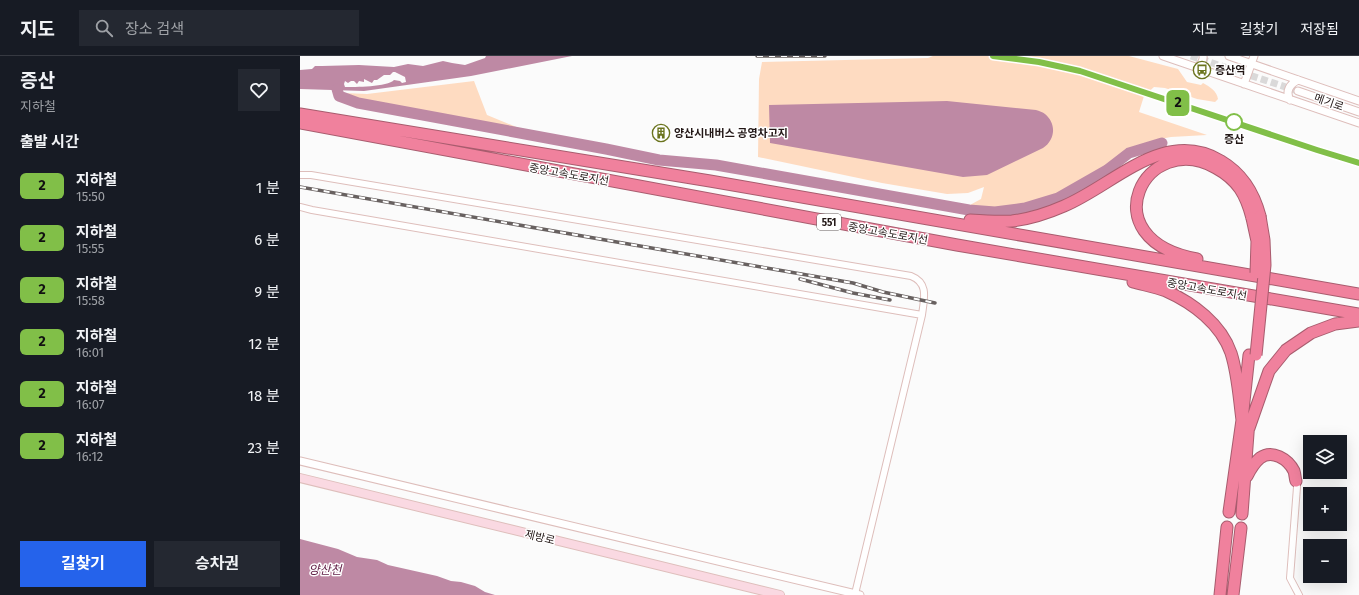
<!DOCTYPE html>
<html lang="ko">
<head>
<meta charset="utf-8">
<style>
	:root { --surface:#171b24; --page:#242831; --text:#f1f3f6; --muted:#9ea1a6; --line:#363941; --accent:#2563eb }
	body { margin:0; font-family:"Fira Sans","Noto Sans KR",sans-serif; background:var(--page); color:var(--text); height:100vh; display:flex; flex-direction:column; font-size:15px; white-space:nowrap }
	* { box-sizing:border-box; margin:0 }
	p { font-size:13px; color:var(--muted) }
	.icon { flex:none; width:22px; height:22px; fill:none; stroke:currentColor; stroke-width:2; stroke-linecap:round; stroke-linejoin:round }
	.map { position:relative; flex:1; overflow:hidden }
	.panel { display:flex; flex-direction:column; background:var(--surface); width:300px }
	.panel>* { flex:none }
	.badge { padding:0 8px; border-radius:6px; font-size:14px; line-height:26px }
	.fabs { position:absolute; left:1003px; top:379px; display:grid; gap:8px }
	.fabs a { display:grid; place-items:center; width:44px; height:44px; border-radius:0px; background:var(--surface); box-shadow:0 4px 16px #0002; font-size:20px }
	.map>.badge { position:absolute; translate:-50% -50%; box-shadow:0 0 0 2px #fff }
	h2 { padding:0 20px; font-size:15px; line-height:36px }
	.round { display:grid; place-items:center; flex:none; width:42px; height:42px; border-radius:0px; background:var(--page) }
	.summary { display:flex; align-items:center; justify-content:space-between; height:68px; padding:0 20px }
	h1 { font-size:19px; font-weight:700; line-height:30px }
	.action { display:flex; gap:8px; margin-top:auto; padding:8px 20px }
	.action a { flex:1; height:46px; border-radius:0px; background:var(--accent); color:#fff; font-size:16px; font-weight:700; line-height:46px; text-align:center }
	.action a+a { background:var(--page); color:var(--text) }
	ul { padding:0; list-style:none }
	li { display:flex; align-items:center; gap:12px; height:52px; padding:0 20px }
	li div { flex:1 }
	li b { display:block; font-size:15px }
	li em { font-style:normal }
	li .badge { min-width:44px; font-weight:700; text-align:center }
	header { display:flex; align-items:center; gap:24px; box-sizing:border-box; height:56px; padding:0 20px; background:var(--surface); border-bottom:1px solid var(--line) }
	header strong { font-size:19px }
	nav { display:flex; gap:22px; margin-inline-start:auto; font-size:14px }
	.search { width:280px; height:36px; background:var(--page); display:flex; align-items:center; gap:10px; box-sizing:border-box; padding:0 14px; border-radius:0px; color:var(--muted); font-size:15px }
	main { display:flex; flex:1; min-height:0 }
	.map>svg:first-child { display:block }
	.green { fill:#fedbc1 }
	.water { fill:#be89a4; fill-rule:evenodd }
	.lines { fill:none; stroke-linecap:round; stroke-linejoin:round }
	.river { stroke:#be89a4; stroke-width:11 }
	.tertiary-tunnel { stroke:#dad9d9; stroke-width:7; stroke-dasharray:7 3.5; stroke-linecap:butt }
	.minor-casing { stroke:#debebb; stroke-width:8 }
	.tertiary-casing { stroke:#debebb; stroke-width:9 }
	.secondary-casing { stroke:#debebb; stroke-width:10 }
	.motorway-casing { stroke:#a85c6e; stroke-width:13 }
	.minor { stroke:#fff; stroke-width:6 }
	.tertiary { stroke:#fff; stroke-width:7 }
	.secondary { stroke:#fad9e2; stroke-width:8 }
	.motorway { stroke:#f0819d; stroke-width:11 }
	.rail-casing { stroke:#686160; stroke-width:3.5 }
	.rail { stroke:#fff; stroke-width:2; stroke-dasharray:6; stroke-linecap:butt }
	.motorway-bridge-casing { stroke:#a85c6e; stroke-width:13; stroke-linecap:butt }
	.motorway-bridge { stroke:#f0819d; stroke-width:11 }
	.line-casing { stroke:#fff; stroke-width:9 }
	.line { stroke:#81bf48; stroke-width:6 }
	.stop-dot { fill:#fff; stroke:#81bf48; stroke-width:2 }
	.labels { text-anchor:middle; stroke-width:3; stroke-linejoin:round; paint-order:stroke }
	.shield { fill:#fff; stroke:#645d5c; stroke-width:1 }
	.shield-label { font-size:10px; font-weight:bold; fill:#221716 }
	.poi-label { font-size:11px; font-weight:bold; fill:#221716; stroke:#fff; text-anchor:start }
	.street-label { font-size:11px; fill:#221716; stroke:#fff }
	.stop-label { font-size:11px; font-weight:bold; fill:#221716; stroke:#fff }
	.water-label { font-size:12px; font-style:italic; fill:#622148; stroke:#fff }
</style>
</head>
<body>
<header>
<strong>지도</strong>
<div class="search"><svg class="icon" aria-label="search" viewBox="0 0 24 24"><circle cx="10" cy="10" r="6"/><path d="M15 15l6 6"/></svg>장소 검색</div>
<nav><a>지도</a><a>길찾기</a><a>저장됨</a></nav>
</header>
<main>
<section class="panel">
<div class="summary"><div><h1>증산</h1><p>지하철</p></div><a class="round"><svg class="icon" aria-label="heart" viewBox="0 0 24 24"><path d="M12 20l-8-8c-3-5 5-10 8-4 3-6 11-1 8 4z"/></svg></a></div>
<h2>출발 시간</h2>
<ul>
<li><span class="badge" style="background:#81bf48;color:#111">2</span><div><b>지하철</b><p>15:50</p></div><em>1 분</em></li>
<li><span class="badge" style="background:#81bf48;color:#111">2</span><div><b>지하철</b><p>15:55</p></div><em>6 분</em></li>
<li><span class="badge" style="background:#81bf48;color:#111">2</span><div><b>지하철</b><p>15:58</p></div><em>9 분</em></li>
<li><span class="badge" style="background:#81bf48;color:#111">2</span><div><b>지하철</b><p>16:01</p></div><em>12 분</em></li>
<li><span class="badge" style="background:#81bf48;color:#111">2</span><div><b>지하철</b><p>16:07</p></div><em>18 분</em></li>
<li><span class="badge" style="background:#81bf48;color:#111">2</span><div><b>지하철</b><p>16:12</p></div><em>23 분</em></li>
</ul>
<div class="action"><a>길찾기</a><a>승차권</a></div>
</section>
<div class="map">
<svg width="1059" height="539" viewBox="0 0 1059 539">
	<rect width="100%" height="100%" fill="#fbfbfb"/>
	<path class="green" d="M633,0H829L878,13L887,26L901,29L903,27C910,31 917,35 918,43L915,46L897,43L865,32L854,31L844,40L839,56L907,79L871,81L855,84L825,95L798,115L750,141L721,149L697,153L668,150L681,143L684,131L668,137L647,138L582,127L458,101L459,23L462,6L628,2Z
		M174,25L187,59L226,75L57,45L48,41L44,37L67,38Z"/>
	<path class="water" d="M186,0H272L171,20L64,35L0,33V14L12,13L15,10H22L59,9L94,11L108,8L123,10L143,5L152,7L165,9L185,2ZM93,16H95L105,21L106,26L102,27L100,25L94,24C88,31 54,31 45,31L44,28L45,25L48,27L51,25H54L57,28L59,25L64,26V23L72,27L74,24H77L84,19H90Z
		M647,45L736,54C739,55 743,56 745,58C757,68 755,84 743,92L687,119L663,121L470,87L469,49Z
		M0,483L38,493L57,501L77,504L88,509L137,520L151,525L161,526L175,530L185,536L195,539H0Z"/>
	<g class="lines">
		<path class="river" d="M37,33L39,40L58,47L306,93L359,104L416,109L669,154L695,156L725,152L758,142L807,114L829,97L862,87"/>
		<path class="tertiary-tunnel" d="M891,0L998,35"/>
		<defs>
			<path id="minor" d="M0,119H11L611,220C629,227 624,243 622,259L555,538
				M0,151L12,154L622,259
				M996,425L997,431L990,522L999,539"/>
			<path id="tertiary" d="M863,0L1059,67
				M929,0L1059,45
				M896,12C900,9 904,5 903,0
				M944,28L954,0
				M998,35L1059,56
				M990,44C985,35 990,28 998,24
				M0,405L560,539"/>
			<path id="secondary" d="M0,422L480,539"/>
			<path id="motorway" d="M0,58L410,125L1059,238
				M0,67L657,189L1059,258
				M670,164C684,165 698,166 712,165C729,163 748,157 764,150C814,129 864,71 921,105C943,118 954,137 960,160
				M897,203C788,183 846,72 916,112C938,124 946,139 952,162
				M833,226C844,229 856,231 866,235C893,247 921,268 931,297C938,319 939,342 942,364
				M949,372L969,315L986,294L1011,277L1035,268L1059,265
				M947,420C950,414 954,407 960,402C972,393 988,403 994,415C995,418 995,422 996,425
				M929,456L942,364L949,299
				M942,458L949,364
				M920,539L927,471
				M933,539L941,472"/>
		</defs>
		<use href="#minor" class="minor-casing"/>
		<use href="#tertiary" class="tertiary-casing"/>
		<use href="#secondary" class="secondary-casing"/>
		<use href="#motorway" class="motorway-casing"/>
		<use href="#minor" class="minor"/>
		<use href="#tertiary" class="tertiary"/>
		<use href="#secondary" class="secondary"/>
		<use href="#motorway" class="motorway"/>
		<defs>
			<path id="rail" d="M457,0H525
				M693,0C759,6 819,27 881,48C940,68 999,88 1059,107
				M0,131L484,215L553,227L583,236L635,247
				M500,223L553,237L590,244"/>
		</defs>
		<use href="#rail" class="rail-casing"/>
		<use href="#rail" class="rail"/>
		<defs>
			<path id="motorway-bridge" d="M952,162L957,185L956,217
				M956,299L965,209L964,184L960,160"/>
		</defs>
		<use href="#motorway-bridge" class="motorway-bridge-casing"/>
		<use href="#motorway-bridge" class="motorway-bridge"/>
	</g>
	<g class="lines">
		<defs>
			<path id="line" d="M693,0L739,6L780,15L1017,94L1059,107"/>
		</defs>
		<use href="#line" class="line-casing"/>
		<use href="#line" class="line"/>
	</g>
	<defs>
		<symbol id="bus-ring" viewBox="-11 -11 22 22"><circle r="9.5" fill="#fff" stroke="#6b741e" stroke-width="1.5"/><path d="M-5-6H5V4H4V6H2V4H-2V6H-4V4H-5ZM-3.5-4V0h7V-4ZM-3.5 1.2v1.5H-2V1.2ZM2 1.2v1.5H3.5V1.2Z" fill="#6b741e"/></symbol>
		<symbol id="building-ring" viewBox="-11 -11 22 22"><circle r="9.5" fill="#fff" stroke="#6b741e" stroke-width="1.5"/><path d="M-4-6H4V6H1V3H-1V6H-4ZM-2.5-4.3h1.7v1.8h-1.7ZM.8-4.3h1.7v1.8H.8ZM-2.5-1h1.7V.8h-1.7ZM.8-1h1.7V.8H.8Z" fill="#6b741e"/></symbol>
	</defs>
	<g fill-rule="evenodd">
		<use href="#bus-ring" x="892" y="4" width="20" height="20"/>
		<use href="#building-ring" x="351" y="67" width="20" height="20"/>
	</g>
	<circle class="stop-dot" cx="934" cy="66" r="8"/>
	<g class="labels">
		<rect class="shield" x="517" y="158" width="24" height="16" rx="3"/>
		<g class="shield-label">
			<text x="529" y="170">551</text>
		</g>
		<g class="poi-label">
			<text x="915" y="18">증산역</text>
			<text x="374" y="81">양산시내버스 공영차고지</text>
		</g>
		<g class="street-label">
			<text transform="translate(1029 46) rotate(19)" y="4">메기로</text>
			<text transform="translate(269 118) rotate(10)" y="4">중앙고속도로지선</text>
			<text transform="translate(588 177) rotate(10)" y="4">중앙고속도로지선</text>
			<text transform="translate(907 233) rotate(10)" y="4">중앙고속도로지선</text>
			<text transform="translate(240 481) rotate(14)" y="4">제방로</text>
		</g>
		<g class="stop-label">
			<text x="934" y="87">증산</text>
		</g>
		<g class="water-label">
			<text x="25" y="518">양산천</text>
		</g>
	</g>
</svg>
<div class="fabs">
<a><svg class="icon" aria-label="layers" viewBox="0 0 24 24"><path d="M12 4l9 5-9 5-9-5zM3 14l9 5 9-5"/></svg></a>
<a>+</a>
<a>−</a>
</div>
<b class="badge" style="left:878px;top:47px;background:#81bf48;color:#111">2</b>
</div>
</main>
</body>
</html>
